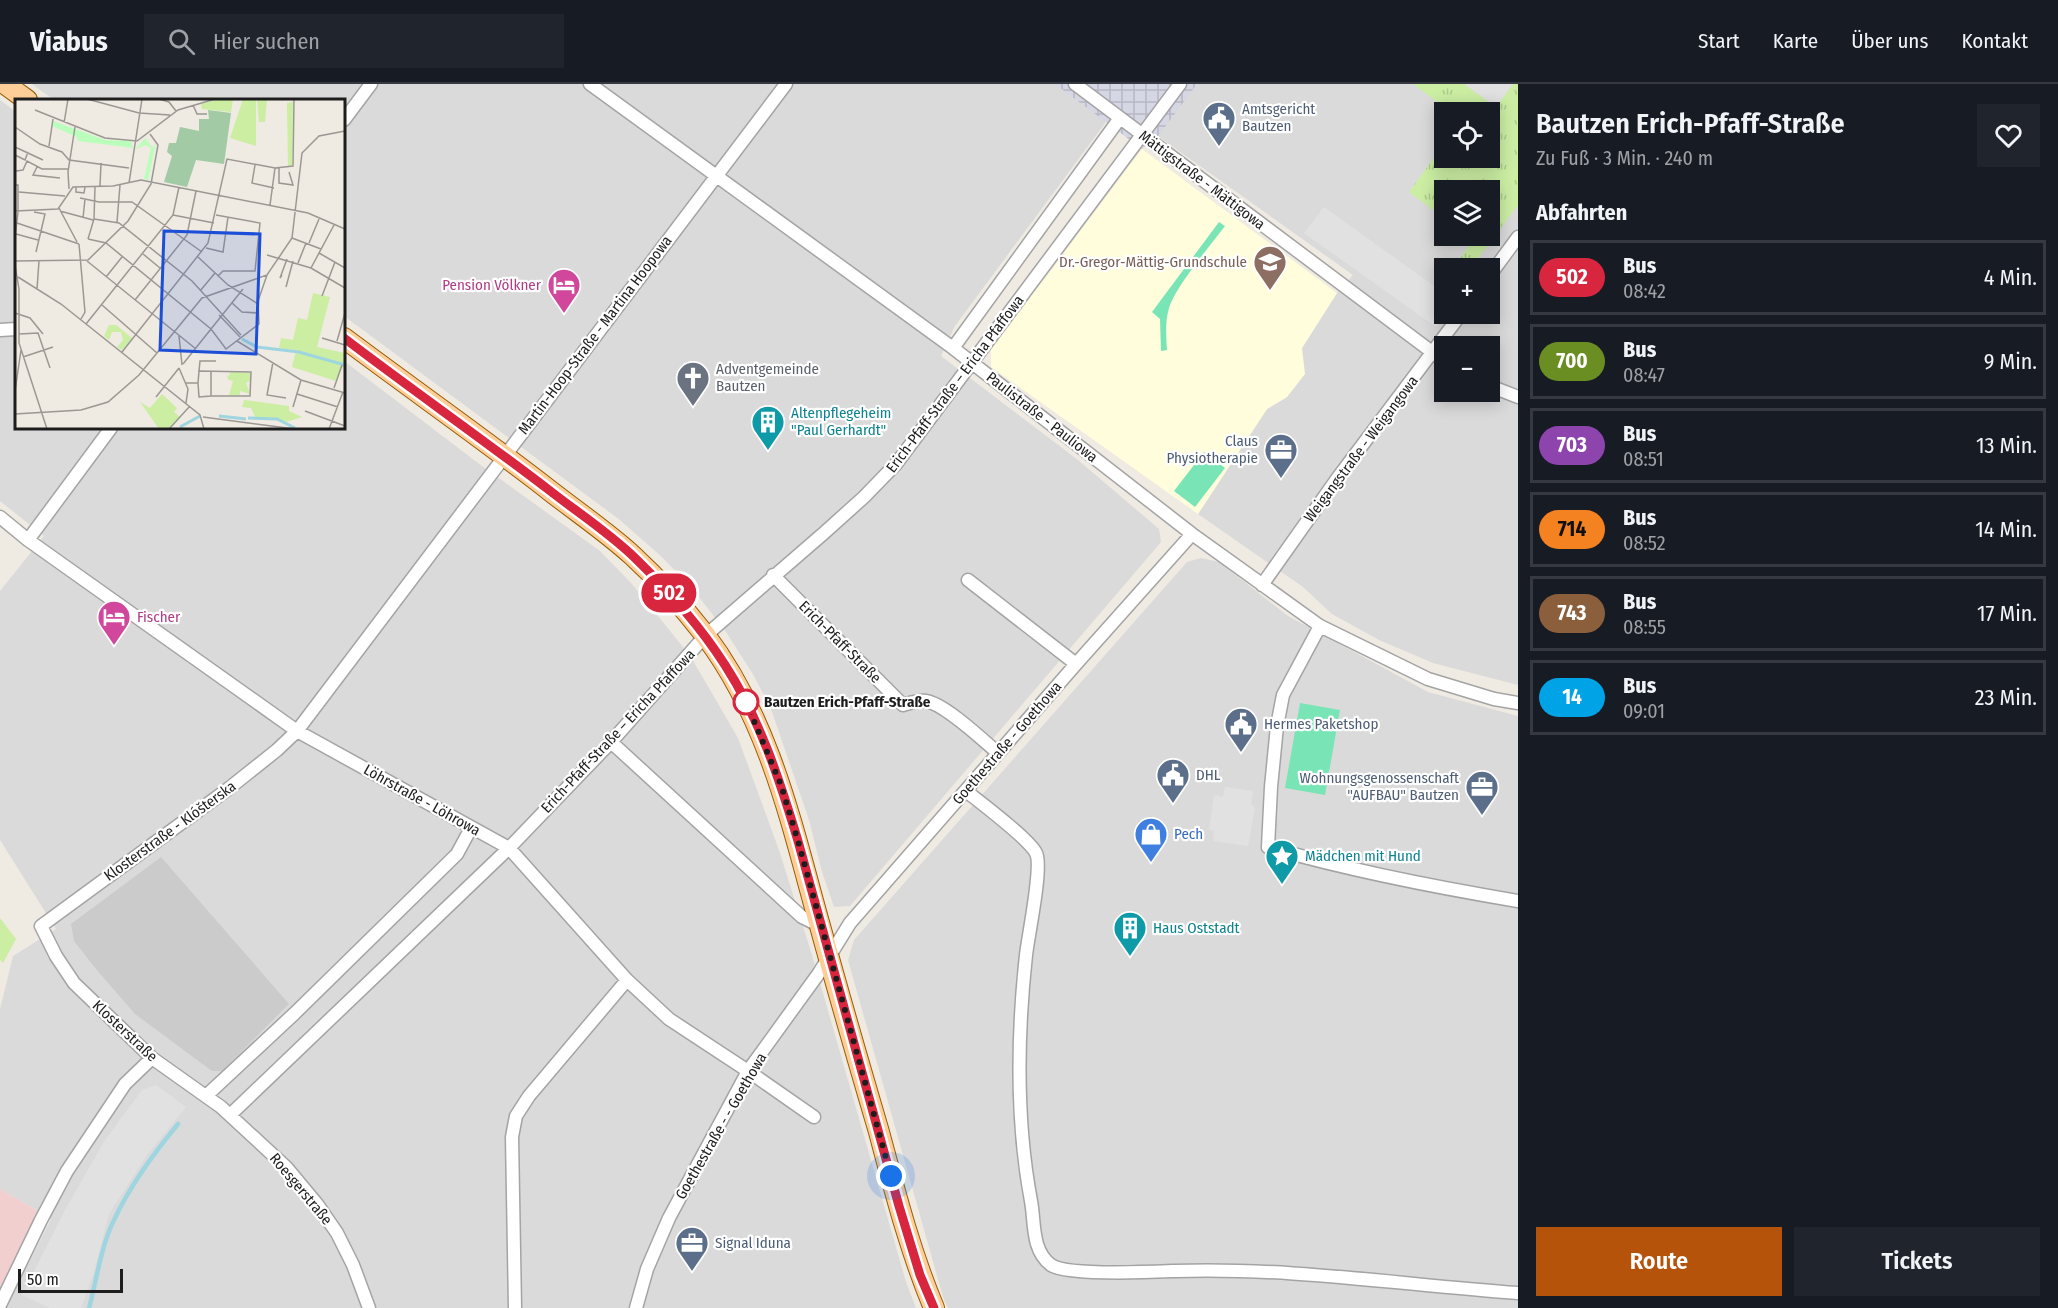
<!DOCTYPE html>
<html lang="de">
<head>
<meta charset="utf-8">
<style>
	:root { --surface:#171b24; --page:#20242c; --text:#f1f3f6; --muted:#9ea1a6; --line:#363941; --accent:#b45309 }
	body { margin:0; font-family:"Fira Sans Condensed",sans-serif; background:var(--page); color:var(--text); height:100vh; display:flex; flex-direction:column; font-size:22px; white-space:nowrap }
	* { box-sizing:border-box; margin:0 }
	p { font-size:20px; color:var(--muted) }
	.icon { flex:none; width:33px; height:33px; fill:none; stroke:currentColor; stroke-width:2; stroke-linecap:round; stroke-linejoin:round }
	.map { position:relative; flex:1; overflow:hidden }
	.side { display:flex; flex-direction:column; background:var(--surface); width:540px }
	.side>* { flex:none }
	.badge { padding:0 12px; border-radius:20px; font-size:21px; line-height:39px }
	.controls { position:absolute; left:1434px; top:18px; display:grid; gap:12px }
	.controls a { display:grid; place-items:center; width:66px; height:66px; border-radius:0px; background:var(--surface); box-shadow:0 3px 15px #0003; font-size:30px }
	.scale { position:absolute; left:18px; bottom:15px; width:105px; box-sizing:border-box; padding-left:6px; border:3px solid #1d1d1d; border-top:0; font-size:16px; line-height:21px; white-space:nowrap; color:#1d1d1d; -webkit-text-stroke:4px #fff; paint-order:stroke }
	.you { position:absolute; width:30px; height:30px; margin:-15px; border:4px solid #fff; border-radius:50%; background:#1a73e8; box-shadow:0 0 0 9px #1a73e833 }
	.map>.badge { position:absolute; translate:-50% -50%; box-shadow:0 0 0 3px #fff }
	h2 { padding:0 18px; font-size:22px; line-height:54px }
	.round { display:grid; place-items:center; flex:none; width:63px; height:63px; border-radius:0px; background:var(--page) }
	.summary { display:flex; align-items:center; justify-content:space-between; height:102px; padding:0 18px }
	h1 { font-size:28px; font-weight:600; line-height:45px }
	.primary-button { display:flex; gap:12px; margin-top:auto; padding:12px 18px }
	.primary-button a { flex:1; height:69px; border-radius:0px; background:var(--accent); color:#fff; font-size:24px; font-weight:600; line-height:69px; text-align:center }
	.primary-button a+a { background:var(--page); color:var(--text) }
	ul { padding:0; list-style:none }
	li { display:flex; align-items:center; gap:18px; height:75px; margin:0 12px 9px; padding:0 6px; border:3px solid var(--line); border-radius:0px }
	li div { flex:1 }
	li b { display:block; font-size:22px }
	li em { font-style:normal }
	li .badge { min-width:66px; font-weight:700; text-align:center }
	header { display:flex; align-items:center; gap:36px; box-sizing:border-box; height:84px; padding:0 30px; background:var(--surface); border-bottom:2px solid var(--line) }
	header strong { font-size:28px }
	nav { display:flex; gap:33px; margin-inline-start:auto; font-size:21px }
	.search { width:420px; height:54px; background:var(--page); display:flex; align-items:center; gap:15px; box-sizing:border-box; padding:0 21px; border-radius:0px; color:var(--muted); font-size:22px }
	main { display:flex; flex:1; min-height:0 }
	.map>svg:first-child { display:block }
	.residential { fill:#dbdada; fill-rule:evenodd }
	.commercial { fill:#f2cfcf }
	.education { fill:#fffddb }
	.religious { fill:#cbcbcb }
	.grass { fill:url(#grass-tufts) }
	.garden { fill:#cbeea3 }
	.pitch { fill:#79e5b6 }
	.parking { fill:#e1e1e1 }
	.plaza { fill:url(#plaza-grid) }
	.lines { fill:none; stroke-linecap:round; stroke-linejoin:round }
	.stream { stroke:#9ed5e0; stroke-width:4.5 }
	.street-casing { stroke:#a4a4a4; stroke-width:15 }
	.primary-casing { stroke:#965c00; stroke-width:22 }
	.street { stroke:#fff; stroke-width:12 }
	.primary { stroke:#ffcd97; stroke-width:20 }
	.line-casing { stroke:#fff; stroke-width:14 }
	.line { stroke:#d7263d; stroke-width:9 }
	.walk { stroke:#1d1d1d; stroke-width:6; stroke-dasharray:0 10.8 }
	.stop-dot { fill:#fff; stroke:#d7263d; stroke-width:3 }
	.labels { text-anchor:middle; stroke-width:4.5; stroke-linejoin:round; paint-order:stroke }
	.service-label { font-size:15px; fill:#4e5e75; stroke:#fff; text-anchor:start }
	.street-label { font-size:15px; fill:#1d1d1d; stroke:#fff }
	.education-label { font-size:15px; fill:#785e54; stroke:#fff; text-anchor:end }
	.hotel-label { font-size:15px; fill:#b23c85; stroke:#fff; text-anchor:end }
	.worship-label { font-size:15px; fill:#5b616d; stroke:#fff; text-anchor:start }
	.culture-label { font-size:15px; fill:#0d838f; stroke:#fff; text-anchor:start }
	.stop-label { font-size:15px; font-weight:bold; fill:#1d1d1d; stroke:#fff; text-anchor:start }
	.shop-label { font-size:15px; fill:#366cbe; stroke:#fff; text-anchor:start }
	.inset-river { fill:none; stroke:#9ed5e0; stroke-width:3 }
	.inset-road { fill:none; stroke:#9b9893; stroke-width:1.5 }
	.view { fill:#1d4ed8; fill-opacity:0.15; stroke:#1d4ed8; stroke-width:3 }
	.inset-edge { fill:none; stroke:#1d1d1d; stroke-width:3 }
</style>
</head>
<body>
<header>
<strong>Viabus</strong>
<div class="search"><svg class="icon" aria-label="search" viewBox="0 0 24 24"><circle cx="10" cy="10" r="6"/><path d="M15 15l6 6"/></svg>Hier suchen</div>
<nav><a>Start</a><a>Karte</a><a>Über uns</a><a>Kontakt</a></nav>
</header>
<main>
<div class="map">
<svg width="1518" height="1224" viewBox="0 0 1518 1224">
	<defs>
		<pattern id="grass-tufts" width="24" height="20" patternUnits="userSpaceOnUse" patternTransform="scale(1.5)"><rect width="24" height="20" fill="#cbeea3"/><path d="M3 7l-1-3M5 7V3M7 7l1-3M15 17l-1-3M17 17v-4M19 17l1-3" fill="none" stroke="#aecc8c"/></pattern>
		<pattern id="plaza-grid" width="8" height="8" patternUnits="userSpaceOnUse" patternTransform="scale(1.5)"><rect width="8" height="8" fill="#d6d7e5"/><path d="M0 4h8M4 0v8" fill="none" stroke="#b7b8c4"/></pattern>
	</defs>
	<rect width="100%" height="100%" fill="#efeae2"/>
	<path class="residential" d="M32,0H1518V601L1433,579L1379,556L1332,530L1303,503L1198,430L1267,325L1287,313L1302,264L1337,209L1353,191L1117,23L955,242L941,272L1078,376L1159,445L1161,458L850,822L834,823L822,788L809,736L771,625L754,592L726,548L696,509L663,474L620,436L344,232V16H54ZM1444,28H1490V74H1444ZM1444,106H1490V152H1444ZM1444,184H1490V230H1444ZM1444,262H1490V308H1444Z
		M0,16L16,28V344H344V277L478,379L600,467L632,500L679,558L692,575L738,654L779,766L812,871L906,1198L916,1224H6L51,1135L0,1105V925L13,872L56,845L0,756V507L44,452L0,417Z
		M1201,474L1219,478L1288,532L1428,608L1518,632V1224H948L943,1213L848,876L854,856L1187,478Z"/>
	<path class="commercial" d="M0,1105L41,1129L0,1215Z"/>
	<path class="education" d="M1142,65L1337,209L1302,264L1305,290L1287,313L1267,325L1198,430L991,283V266Z"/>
	<path class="religious" d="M161,773L289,920L222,987H212L135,930L96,885L74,857L71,840Z"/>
	<path class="grass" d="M1413,0H1464L1496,23L1513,0H1518V121L1471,184H1458L1455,182L1473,156L1467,152H1490V106H1444V134L1409,108L1444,60V74H1490V28H1451Z"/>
	<path class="garden" d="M0,834L16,855L3,879L0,876Z"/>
	<path class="pitch" d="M1219,138L1225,142C1210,162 1176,202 1169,224C1165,238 1166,252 1167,266L1161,267L1160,235L1152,228Z
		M1204,368L1225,384L1195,423L1174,407Z
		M1300,619L1340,626L1325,711L1285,704Z"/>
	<path class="parking" d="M1464,0H1513L1496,23Z
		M1324,123L1444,209V230H1446L1436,243L1304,149Z
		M1225,703L1253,707L1251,720L1255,724L1248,762L1213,757L1214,747L1209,746L1214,711L1223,713Z
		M156,1001L186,1023L147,1071L109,1130L94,1188L81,1224H50L22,1211L65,1126L105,1056L142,1006Z"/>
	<path class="plaza" d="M1055,0H1197L1159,51L1142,65Z"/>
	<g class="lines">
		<path class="stream" d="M89,1224C97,1195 101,1161 115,1134C131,1100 154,1069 178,1040"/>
		<defs>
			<path id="street" d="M590,0L953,264L1192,450L1320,542L1428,595L1494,615L1518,619
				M1075,0L1444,277
				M344,36L371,0
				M1490,191L1518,153
				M0,246L16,245
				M953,264L1120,34
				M1490,302L1518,313
				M0,433L28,456L297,647L509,764L627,896L669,935L748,987L814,1033
				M28,456L111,344
				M773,491L903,621C910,619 919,616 926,617C945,620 983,656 998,669
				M968,496L1076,580
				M1262,501L1339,392L1461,230
				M1320,542L1283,611L1277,642L1271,703L1268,763C1351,787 1434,803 1518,817
				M611,658L802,833L820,842
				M966,707C981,719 1029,755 1036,769C1043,783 1028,852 1026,871C1017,953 1016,1037 1031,1117C1035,1138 1031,1166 1051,1181C1067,1192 1151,1188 1174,1187C1289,1183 1404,1201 1518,1209
				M207,1011L295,929L457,770L471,744
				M230,1031L509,764L611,658L705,552L824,449L864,413L896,380L1180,0
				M0,1221L41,1136L67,1087L125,1000L152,974
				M369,1224L353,1181L337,1149L317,1120L287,1084L221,1023L152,974L74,899L56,872L41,842L228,705L277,666L297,647L786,0
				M515,1224L512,1053L516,1032L529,1012L627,896
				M636,1224L647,1185L669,1134L748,987L819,889L850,839L1076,580L1192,450"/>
			<path id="primary" d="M5,0L27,16
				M344,254C412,305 482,354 549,406C577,428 607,448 633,472C659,496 684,524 705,551C770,637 792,742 820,842C839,911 859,980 879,1048C895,1108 910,1167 934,1224"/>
		</defs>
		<use href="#street" class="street-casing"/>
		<use href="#primary" class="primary-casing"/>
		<use href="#street" class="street"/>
		<use href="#primary" class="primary"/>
	</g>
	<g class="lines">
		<defs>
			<path id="line" d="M344,254C411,305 481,354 549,406C577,428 608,448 634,473C668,506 700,542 725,581C760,635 780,697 798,757L899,1122L920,1191L934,1224"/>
		</defs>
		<use href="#line" class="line-casing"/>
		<use href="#line" class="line"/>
		<path class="walk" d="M746,618L781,701L798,757L891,1092"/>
	</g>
	<defs>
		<symbol id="civic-pin" viewBox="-11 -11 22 30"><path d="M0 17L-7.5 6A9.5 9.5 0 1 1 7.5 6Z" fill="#5c6f8a" stroke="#fff"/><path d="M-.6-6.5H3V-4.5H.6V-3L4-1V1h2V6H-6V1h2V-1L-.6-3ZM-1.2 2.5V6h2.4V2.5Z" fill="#fff"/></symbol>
		<symbol id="school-pin" viewBox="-11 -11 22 30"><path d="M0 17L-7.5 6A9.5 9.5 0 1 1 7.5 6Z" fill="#8d6e63" stroke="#fff"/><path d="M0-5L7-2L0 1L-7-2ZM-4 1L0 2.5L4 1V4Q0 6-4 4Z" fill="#fff"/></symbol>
		<symbol id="hotel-pin" viewBox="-11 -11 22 30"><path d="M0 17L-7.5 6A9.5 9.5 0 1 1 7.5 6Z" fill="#d1479c" stroke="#fff"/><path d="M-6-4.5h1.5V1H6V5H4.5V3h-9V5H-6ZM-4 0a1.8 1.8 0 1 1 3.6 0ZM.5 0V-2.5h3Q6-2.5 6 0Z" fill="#fff"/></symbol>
		<symbol id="church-pin" viewBox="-11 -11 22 30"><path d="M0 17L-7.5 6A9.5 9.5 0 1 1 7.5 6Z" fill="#6b7280" stroke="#fff"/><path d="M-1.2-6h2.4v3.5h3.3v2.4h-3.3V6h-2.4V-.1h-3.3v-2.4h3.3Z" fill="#fff"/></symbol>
		<symbol id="building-pin" viewBox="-11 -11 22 30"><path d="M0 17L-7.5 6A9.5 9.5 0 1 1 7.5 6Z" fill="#0f9aa8" stroke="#fff"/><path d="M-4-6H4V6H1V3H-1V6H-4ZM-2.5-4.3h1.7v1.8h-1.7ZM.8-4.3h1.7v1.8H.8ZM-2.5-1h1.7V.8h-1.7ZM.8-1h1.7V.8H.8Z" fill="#fff"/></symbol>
		<symbol id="office-pin" viewBox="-11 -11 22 30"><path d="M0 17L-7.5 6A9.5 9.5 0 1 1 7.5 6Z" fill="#5c6f8a" stroke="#fff"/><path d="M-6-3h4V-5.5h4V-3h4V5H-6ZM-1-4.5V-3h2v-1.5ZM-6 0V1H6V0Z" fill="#fff"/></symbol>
		<symbol id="shop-pin" viewBox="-11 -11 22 30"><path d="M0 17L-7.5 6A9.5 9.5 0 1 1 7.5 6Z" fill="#3f7fe0" stroke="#fff"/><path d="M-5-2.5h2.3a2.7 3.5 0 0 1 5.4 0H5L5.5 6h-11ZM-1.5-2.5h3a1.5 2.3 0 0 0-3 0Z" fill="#fff"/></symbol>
		<symbol id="sight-pin" viewBox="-11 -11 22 30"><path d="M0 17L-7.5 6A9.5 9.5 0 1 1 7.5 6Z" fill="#0f9aa8" stroke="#fff"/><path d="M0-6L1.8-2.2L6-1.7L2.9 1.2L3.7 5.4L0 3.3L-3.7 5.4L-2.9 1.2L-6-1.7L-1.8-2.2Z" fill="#fff"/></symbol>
	</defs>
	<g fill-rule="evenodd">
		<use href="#civic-pin" x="1200" y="15" width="38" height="52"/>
		<use href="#school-pin" x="1251" y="159" width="38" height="52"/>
		<use href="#hotel-pin" x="545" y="182" width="38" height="52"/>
		<use href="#church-pin" x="674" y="275" width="38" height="52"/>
		<use href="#building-pin" x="749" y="319" width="38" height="52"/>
		<use href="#office-pin" x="1262" y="347" width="38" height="52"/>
		<use href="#hotel-pin" x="95" y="514" width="38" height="52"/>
		<use href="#civic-pin" x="1222" y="621" width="38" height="52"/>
		<use href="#civic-pin" x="1154" y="672" width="38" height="52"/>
		<use href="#office-pin" x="1463" y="684" width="38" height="52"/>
		<use href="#shop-pin" x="1132" y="731" width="38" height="52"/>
		<use href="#sight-pin" x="1263" y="753" width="38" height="52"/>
		<use href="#building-pin" x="1111" y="825" width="38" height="52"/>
		<use href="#office-pin" x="673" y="1140" width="38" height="52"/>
	</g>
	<circle class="stop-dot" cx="746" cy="618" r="12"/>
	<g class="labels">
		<g class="service-label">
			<text x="1242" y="30">Amtsgericht<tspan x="1242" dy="17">Bautzen</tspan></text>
			<text x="1258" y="362" text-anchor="end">Claus<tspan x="1258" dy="17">Physiotherapie</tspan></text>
			<text x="1264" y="645">Hermes Paketshop</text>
			<text x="1196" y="696">DHL</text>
			<text x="1459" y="699" text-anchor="end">Wohnungsgenossenschaft<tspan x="1459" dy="17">"AUFBAU" Bautzen</tspan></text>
			<text x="715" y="1164">Signal Iduna</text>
		</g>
		<g class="street-label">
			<text transform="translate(1202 96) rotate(37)" y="5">Mättigstraße - Mättigowa</text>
			<text transform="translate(595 251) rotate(-53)" y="5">Martin-Hoop-Straße - Martina Hoopowa</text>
			<text transform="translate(955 300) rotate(-53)" y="5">Erich-Pfaff-Straße – Ericha Pfaffowa</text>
			<text transform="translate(1042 333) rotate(38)" y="5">Paulistraße - Pauliowa</text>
			<text transform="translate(1361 365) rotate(-53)" y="5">Weigangstraße - Weigangowa</text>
			<text transform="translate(840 558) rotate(45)" y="5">Erich-Pfaff-Straße</text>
			<text transform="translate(618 647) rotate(-47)" y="5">Erich-Pfaff-Straße – Ericha Pfaffowa</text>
			<text transform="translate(1007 659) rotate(-49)" y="5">Goethestraße - Goethowa</text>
			<text transform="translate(422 716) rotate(29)" y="5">Löhrstraße - Löhrowa</text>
			<text transform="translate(170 747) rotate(-36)" y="5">Klosterstraße - Klóšterska</text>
			<text transform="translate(125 947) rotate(43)" y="5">Klosterstraße</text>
			<text transform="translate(721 1042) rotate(-60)" y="5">Goethestraße - - Goethowa</text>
			<text transform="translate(301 1105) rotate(50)" y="5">Roesgerstraße</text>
		</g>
		<g class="education-label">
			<text x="1247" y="183">Dr.-Gregor-Mättig-Grundschule</text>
		</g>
		<g class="hotel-label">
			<text x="541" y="206">Pension Völkner</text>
			<text x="137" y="538" text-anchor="start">Fischer</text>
		</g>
		<g class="worship-label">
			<text x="716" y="290">Adventgemeinde<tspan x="716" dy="17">Bautzen</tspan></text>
		</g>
		<g class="culture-label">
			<text x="791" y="334">Altenpflegeheim<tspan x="791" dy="17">"Paul Gerhardt"</tspan></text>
			<text x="1305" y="777">Mädchen mit Hund</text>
			<text x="1153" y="849">Haus Oststadt</text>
		</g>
		<g class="stop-label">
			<text x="764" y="623">Bautzen Erich-Pfaff-Straße</text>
		</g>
		<g class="shop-label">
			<text x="1174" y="755">Pech</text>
		</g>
	</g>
	<g transform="translate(15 15)">
		<rect width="330" height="330" fill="#efeae2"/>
		<path d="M242,0H252L250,23H244ZM278,3L277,65L276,67L273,68L272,4ZM94,226H101L117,239L107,251L102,248L108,241L106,233H97L94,241L89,237ZM216,273L235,274V282L231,284L235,295L225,292V296H214L218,282L214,281L210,275L213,278ZM147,295L162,309L159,313L165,318L153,330H144L125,303L135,309Z" fill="#cbeea3"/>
		<path d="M193,11L216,14L209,65L181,61L172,88L149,83L157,57L152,53L154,44H161L165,28L184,32V20H194Z" fill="#a1caa5"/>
		<path d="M38,22L90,41L116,42L118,49L63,42L62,38L37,27ZM130,39L138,49L141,44L133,81L129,80L136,49L131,46L121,50Z" fill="#bafebc"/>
		<path d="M203,0H218L216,13L187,10L186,5ZM228,0H241V47L215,39ZM298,194L315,198L302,248L330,254V264L321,282L277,268L281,251L264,249L266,239L278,241L283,219L292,221ZM229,301L274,307V312L287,318L271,323L240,318L236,309L227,308Z" fill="#cbeea3"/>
		<path class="inset-river" d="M227,240L242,248L284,253L330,266M204,317L231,320M233,319L262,320L280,329M165,328L185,317"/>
		<path class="inset-road" d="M72,0L124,14L155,16M144,0L154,3L161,12M178,6L182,15H192M20,11L90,39L122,42L163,11L200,0M49,24L53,0M0,28L25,45L47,53L54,61L114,69M34,47L38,20M0,48L28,61M0,56L10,61L13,53M240,66L237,84L259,89M22,68L18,76L45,79M264,69V84L278,86L274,73M1,72L8,71L12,62L27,70H53M114,84L127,0M0,86H3V113M85,87L86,64M61,88V93L69,94L70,88M54,90L53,73L60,28M4,93L50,97M65,99L84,103H117L187,153M255,106L260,69M44,109L62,143M0,112L43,110L58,88L98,87L126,81L293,114L330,130M45,112L78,121M19,113L30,115L21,153M158,116L199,124M201,116L245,124L240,172H208L203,177M68,119L70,100M79,120L104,124L177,182L226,236M102,123L105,86M2,124L64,145M1,135L23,141M0,138L3,113M277,139L306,150M73,140L91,144L196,230L211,250L244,225L243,202L252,176M73,140L79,120L80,88M294,144L304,120M64,145L70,213L66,220M191,149L208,153L213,118M304,154L330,169M128,155L145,169M252,156L296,169L330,189M183,158L213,186L243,205M0,162L73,161L113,122L136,85L143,46L135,35M72,162L181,250M283,164L291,144M0,166L4,190V244L32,330M296,169L319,126M267,176L265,179L272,160M3,178L46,205L185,316L189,330M91,178L107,158M271,188L278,162M22,190L24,162M185,192L200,174M307,197L320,163M120,201L172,136L181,92M217,204L227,213L243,214M87,206L142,254M0,214L15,219L28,235M204,216L225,238M71,225L158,116L164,88M4,235L23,234L35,269M164,237L167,266M307,239L330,246M222,242L286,281L330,294M322,242L330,214M107,253L193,144L212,60L260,69L278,67L279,0M8,258L38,248M258,263L252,296L271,299M168,265L228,190M164,269L173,290L171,304M184,272L185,262H201M170,284H183L184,272L236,273L235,297H196M183,284L184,298L196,297V272M319,289L327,266M0,292L6,251M282,295L323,308M141,298L164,269M278,308L286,281M290,312L330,327M0,315L66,311L93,303L124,276L187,199L252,176L277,139L287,54L304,37L330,32M188,318L280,330M154,330L175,307M314,330L328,293"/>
		<path class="view" d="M149,132L245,135L241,255L145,251Z"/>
		<rect width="330" height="330" class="inset-edge"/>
	</g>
</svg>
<div class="controls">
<a><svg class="icon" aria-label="locate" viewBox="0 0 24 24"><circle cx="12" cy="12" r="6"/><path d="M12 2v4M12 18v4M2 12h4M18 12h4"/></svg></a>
<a><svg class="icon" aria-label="layers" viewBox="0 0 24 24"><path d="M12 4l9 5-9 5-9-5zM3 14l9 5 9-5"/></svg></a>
<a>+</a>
<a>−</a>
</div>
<div class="scale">50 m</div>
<div class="you" style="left:891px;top:1092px"></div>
<b class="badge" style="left:669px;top:509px;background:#d7263d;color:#fff">502</b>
</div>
<section class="side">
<div class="summary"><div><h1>Bautzen Erich-Pfaff-Straße</h1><p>Zu Fuß · 3 Min. · 240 m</p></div><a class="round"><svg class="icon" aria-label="heart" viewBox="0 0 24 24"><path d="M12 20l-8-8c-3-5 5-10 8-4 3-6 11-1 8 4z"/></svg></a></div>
<h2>Abfahrten</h2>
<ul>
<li><span class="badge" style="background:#d7263d;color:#fff">502</span><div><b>Bus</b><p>08:42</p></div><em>4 Min.</em></li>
<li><span class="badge" style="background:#6b8e23;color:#fff">700</span><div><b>Bus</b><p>08:47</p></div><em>9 Min.</em></li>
<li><span class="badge" style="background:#8e44ad;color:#fff">703</span><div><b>Bus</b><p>08:51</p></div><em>13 Min.</em></li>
<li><span class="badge" style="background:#f58220;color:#111">714</span><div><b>Bus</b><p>08:52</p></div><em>14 Min.</em></li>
<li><span class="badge" style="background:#8b5e3c;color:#fff">743</span><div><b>Bus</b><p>08:55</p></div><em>17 Min.</em></li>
<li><span class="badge" style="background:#00a3e6;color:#fff">14</span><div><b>Bus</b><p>09:01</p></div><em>23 Min.</em></li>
</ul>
<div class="primary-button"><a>Route</a><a>Tickets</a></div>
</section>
</main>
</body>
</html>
